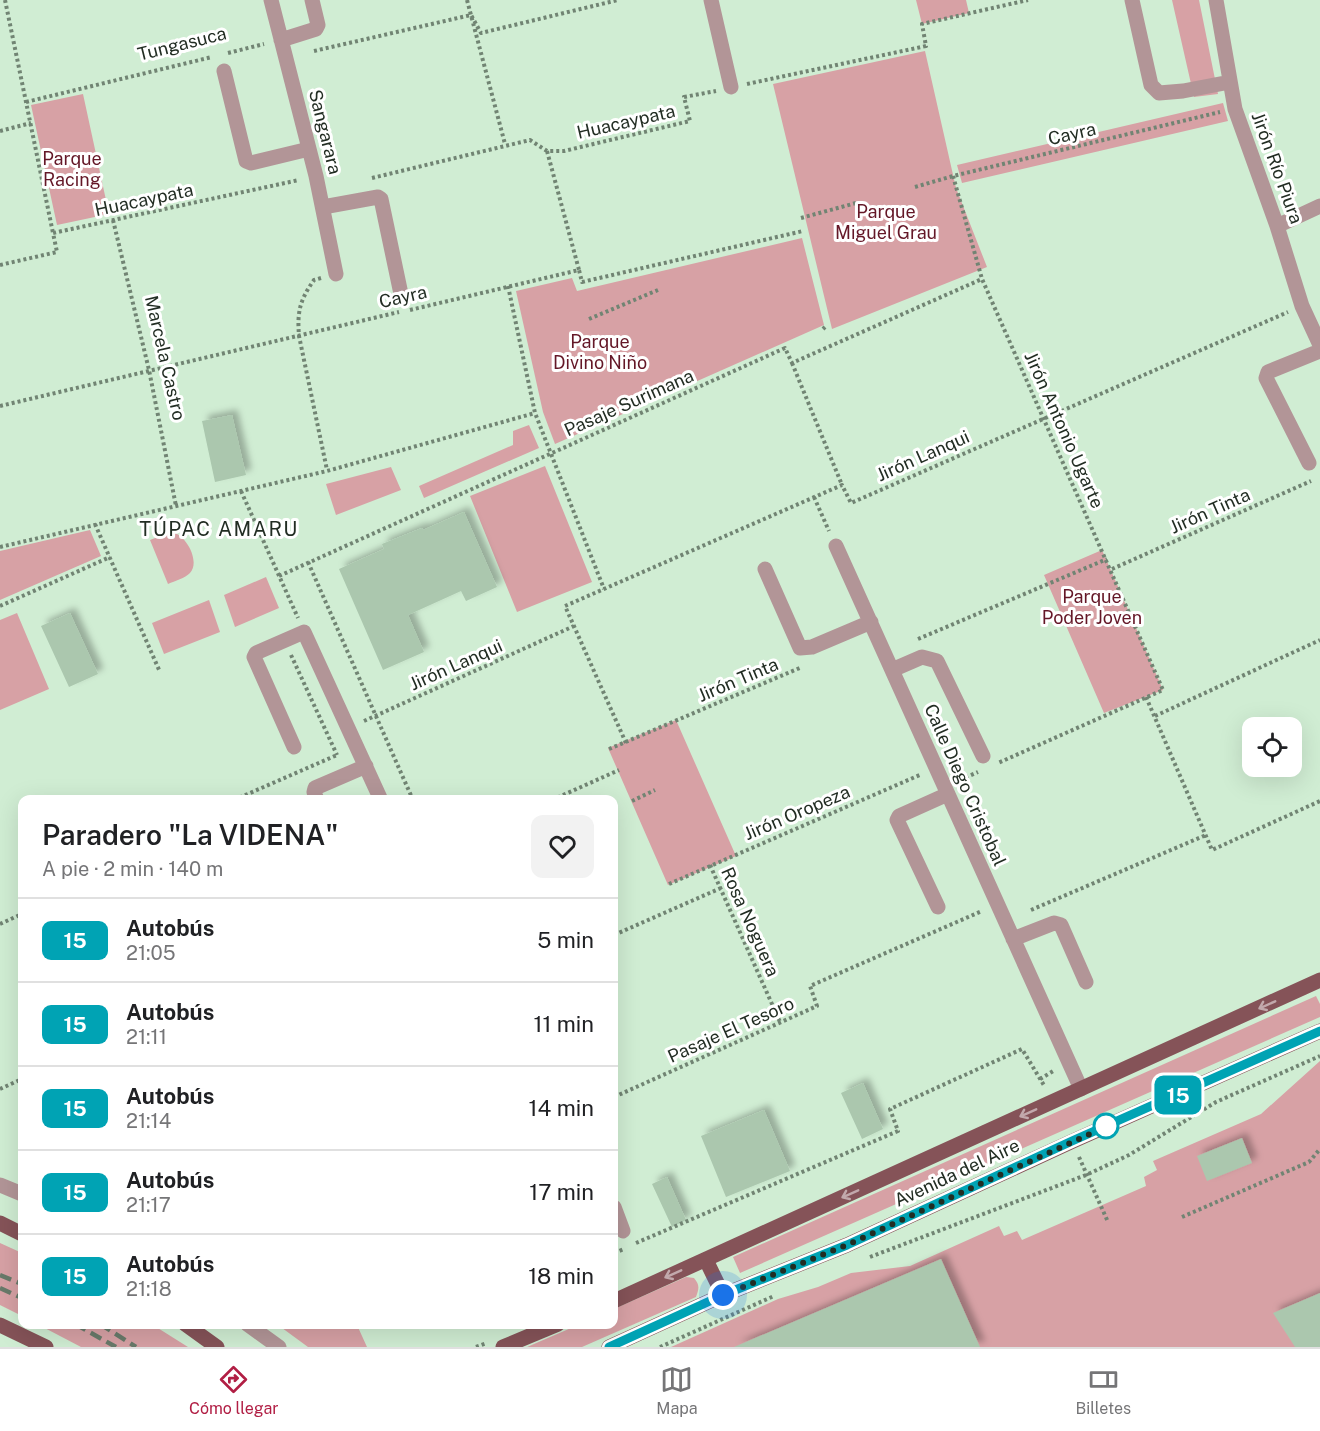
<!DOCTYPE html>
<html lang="es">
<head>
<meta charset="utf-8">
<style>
	:root { --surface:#fff; --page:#f2f2f2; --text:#202124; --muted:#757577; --line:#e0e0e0; --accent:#b11e44 }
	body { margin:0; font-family:"Public Sans",sans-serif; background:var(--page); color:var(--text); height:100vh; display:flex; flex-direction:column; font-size:22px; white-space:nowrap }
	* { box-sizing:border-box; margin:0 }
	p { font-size:20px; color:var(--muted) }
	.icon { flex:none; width:33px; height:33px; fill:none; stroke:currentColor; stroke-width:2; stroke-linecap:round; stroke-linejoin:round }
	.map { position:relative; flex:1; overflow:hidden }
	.details { position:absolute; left:18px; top:795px; width:600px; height:534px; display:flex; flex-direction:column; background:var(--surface); border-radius:12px; box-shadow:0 6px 24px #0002 }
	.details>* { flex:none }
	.badge { padding:0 12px; border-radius:9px; font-size:21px; line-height:39px }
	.controls { position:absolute; left:1242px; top:717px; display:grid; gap:12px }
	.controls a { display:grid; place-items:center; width:60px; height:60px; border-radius:12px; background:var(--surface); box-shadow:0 6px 24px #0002; font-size:30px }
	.you { position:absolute; width:30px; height:30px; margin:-15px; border:4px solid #fff; border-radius:50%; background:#1a73e8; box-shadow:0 0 0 9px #1a73e833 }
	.map>.badge { position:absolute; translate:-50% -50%; box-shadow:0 0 0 3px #fff }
	.round { display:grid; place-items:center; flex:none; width:63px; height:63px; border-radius:12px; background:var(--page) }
	.headline { display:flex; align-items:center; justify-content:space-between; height:102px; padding:0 24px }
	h1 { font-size:28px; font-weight:600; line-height:45px }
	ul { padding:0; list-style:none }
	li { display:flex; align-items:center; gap:18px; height:84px; padding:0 24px; border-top:2px solid var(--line) }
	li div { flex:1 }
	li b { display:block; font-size:22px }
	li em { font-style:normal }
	li .badge { min-width:66px; font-weight:700; text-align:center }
	.tabs { display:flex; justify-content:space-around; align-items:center; height:84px; border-top:2px solid var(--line); background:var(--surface); font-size:16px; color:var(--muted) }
	.tabs a { display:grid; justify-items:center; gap:3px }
	.tabs .active { color:var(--accent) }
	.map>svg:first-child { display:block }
	.green { fill:#d7a1a5 }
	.building { fill:#abc7ae; filter:url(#shadow) }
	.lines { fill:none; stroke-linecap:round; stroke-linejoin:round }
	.path { stroke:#718473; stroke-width:4; stroke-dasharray:3 3; stroke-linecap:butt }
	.minor { stroke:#b29597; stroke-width:15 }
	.major { stroke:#855358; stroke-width:15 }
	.rail { stroke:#687a6a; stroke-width:4.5; stroke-dasharray:12 6; stroke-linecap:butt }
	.oneway { stroke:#c2a9ac }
	.line-casing { stroke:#fff; stroke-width:14 }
	.line { stroke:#00a3b4; stroke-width:9 }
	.walk { stroke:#222d23; stroke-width:6; stroke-dasharray:0 10.8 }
	.stop-dot { fill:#fff; stroke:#00a3b4; stroke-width:3 }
	.labels { text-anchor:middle; stroke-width:6; stroke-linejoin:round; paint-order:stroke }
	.street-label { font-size:18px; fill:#222d23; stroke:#fff }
	.park-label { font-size:18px; fill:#641727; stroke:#fff }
	.neighbourhood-label { font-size:20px; letter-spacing:1.5px; fill:#222d23; stroke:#fff }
</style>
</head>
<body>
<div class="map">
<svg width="1320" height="1347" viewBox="0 0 1320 1347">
	<defs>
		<filter id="shadow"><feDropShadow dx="5.5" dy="-5.5" stdDeviation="3" flood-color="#0004"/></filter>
	</defs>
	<rect width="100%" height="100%" fill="#d0edd3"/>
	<path class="green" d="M916,0H966L969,13L922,24Z
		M1172,0H1199L1218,94L1194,97Z
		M925,51L956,188L987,267L832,329L773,84Z
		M83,94L109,214L57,225L31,105Z
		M1223,103L1228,121L962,183L957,165Z
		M802,238L824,325L555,444L543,412L516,291L572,278L577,291Z
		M529,425L539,448L424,498L419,486L513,445V431Z
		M545,466L592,582L517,612L470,496Z
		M391,467L401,490L336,515L326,484Z
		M90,530L101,556L0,600V551Z
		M171,532C185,533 201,561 190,573C185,578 175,581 168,584L150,540Z
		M1102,550L1163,690L1104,713L1044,575Z
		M266,577L279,608L235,627L224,595Z
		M209,600L220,632L164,654L152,623Z
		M17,613L49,689L0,710V620Z
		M676,720L736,856L668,885L608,748Z
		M1316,996L1320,1004V1017L740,1273L733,1257Z
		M1320,1061V1347H671L778,1299L818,1287L851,1273L910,1266L999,1226L1004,1236L1017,1231L1022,1240L1146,1186L1144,1177L1157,1170L1153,1161L1261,1114Z
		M0,1243L22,1253V1316L0,1305Z
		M686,1277L694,1278C700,1285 699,1289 696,1297L582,1347H527L578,1325L614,1324V1309Z
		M39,1325H153L188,1347H81Z
		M278,1325H357L367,1347H308Z"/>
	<path class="building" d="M232,415L246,475L215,482L202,421Z
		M464,512L497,587L466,601L461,591L408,615L424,652L383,670L339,569L384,549L382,544L422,528L423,530Z
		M70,613L98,674L69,687L41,626Z
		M863,1083L883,1129L862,1139L841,1093Z
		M764,1110L790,1171L726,1197L701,1136Z
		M1242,1138L1252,1163L1207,1181L1197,1156Z
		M667,1177L686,1220L672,1227L652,1184Z
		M941,1259L980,1347H734Z
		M1320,1293V1347H1295L1273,1313Z"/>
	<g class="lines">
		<path class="path" d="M5,0L53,233
			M467,0L505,144
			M314,51L471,15L481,33L618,0
			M228,53L264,44
			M747,84L926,46L922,24L1028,0
			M26,102L212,57
			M0,131L31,123
			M547,151L579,270
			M953,176L982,279L1163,690L998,763
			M372,178L530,140L547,151H564L690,121L684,97L716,91
			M915,187L953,176L1220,112
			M801,218L856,203
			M113,220L149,370L176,506
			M0,265L57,252L53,233L299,180
			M321,278L314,280C300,300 297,311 299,336L327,470
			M508,286L535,413L604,589
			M410,310L579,270L582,282L803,231
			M589,319L658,290
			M823,329L825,327
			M792,363L842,485
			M0,406L399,312
			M241,491L298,618
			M814,497L829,531
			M95,524L160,672
			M0,547L327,471L535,413
			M308,562L413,800
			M1112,569L1311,481
			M279,576L785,348L792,363L982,279
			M0,606L110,557
			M918,639L1107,559
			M291,655L337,755
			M1146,697L1212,850L1320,801
			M1155,716L1320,640
			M364,721L574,626
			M626,743L565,606L842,485L851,503L1288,312
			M609,749L802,667
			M960,780L978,772
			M234,800L337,755
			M552,800L619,770
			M632,801L655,790
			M710,865L780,1022
			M669,884L922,774
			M1031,910L1206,835
			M0,924L22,914
			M614,935L721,888
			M1040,1079L1055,1070
			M0,1089L22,1079
			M614,1097L817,1006L810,986L982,911
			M1079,1157L1108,1222
			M1182,1217L1309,1162L1320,1149
			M636,1243L898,1131L890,1109L1022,1049L1045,1087
			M614,1253L624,1249
			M870,1257L1086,1175L1129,1155L1216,1102L1320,1056
			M476,1347L487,1343
			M660,1347L774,1296"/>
		<path class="minor" d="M271,0L316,176L336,274
			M711,0L731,87
			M1132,0L1151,85L1159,93L1183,91L1230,82
			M1216,0L1235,109L1277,226L1302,306L1320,345
			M281,40L316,29L318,25L312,0
			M224,71L246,161L251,163L309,149
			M323,207L378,197L381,199L401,294
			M1277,226L1320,206
			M1309,463L1266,378L1268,372L1320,351
			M836,546L1081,1089
			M765,569L800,648L812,647L871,622
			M892,670L922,657L937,661L983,756
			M294,747L254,657L256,653L304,632L381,800
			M317,800L314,792L315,788L366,766
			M938,907L897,820L899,816L948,794
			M1013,939L1054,923L1061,925L1086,982
			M0,1185L22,1194
			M614,1207L623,1231
			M247,1324L279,1347"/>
		<path class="major" d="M0,1223L22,1234
			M706,1260L723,1295
			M614,1301L1320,980
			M185,1324L217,1347
			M0,1325L46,1347
			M503,1347L558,1324
			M609,1347L723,1295L847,1245L1073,1141L1320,1031"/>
		<path class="rail" d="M0,1275L22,1284
			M0,1288L22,1298
			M75,1324L116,1347
			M100,1324L136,1347"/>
	</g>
	<defs><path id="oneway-shaft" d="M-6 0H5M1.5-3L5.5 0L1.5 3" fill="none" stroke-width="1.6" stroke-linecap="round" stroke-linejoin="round" transform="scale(1.5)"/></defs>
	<g class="oneway">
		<use href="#oneway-shaft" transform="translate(1267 1005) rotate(156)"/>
		<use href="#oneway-shaft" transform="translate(1028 1113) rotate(156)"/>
		<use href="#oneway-shaft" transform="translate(850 1194) rotate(156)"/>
		<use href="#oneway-shaft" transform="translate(673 1274) rotate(156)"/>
	</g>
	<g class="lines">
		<defs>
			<path id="line" d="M609,1347L723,1295L847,1245L1072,1141L1320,1031"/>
		</defs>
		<use href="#line" class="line-casing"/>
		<use href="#line" class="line"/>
		<path class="walk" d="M723,1295L847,1245L1116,1122L1106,1126"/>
	</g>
	<circle class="stop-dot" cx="1106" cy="1126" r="12"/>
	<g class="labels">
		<g class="street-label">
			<text transform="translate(182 44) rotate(-14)" y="6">Tungasuca</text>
			<text transform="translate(626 122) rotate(-13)" y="6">Huacaypata</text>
			<text transform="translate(325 132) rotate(76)" y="6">Sangarara</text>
			<text transform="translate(1072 134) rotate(-13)" y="6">Cayra</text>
			<text transform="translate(1277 168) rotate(70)" y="6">Jirón Río Piura</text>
			<text transform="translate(144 200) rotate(-12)" y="6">Huacaypata</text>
			<text transform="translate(403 297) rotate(-13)" y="6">Cayra</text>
			<text transform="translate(165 358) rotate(77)" y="6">Marcela Castro</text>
			<text transform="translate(629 403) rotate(-24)" y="6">Pasaje Surimana</text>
			<text transform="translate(1064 430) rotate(66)" y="6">Jirón Antonio Ugarte</text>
			<text transform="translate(923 456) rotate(-24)" y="6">Jirón Lanqui</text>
			<text transform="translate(1210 511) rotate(-24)" y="6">Jirón Tinta</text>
			<text transform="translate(456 665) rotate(-24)" y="6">Jirón Lanqui</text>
			<text transform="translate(738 680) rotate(-23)" y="6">Jirón Tinta</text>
			<text transform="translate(965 785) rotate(66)" y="6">Calle Diego Cristobal</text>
			<text transform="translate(797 813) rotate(-23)" y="6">Jirón Oropeza</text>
			<text transform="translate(750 922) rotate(66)" y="6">Rosa Noguera</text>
			<text transform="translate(731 1030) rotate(-24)" y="6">Pasaje El Tesoro</text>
			<text transform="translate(957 1173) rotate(-25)" y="6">Avenida del Aire</text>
		</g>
		<g class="park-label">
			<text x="72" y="165">Parque<tspan x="72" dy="21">Racing</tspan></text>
			<text x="886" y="218">Parque<tspan x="886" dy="21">Miguel Grau</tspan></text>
			<text x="600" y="348">Parque<tspan x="600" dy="21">Divino Niño</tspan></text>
			<text x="1092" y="603">Parque<tspan x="1092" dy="21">Poder Joven</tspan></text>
		</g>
		<g class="neighbourhood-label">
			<text x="219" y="536">TÚPAC AMARU</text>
		</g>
	</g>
</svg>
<div class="controls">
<a><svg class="icon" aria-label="locate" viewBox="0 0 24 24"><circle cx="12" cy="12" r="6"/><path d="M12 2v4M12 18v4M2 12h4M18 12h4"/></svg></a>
</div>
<div class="you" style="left:723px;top:1295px"></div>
<b class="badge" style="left:1178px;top:1095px;background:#00a3b4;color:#fff">15</b>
<section class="details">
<div class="headline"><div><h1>Paradero &quot;La VIDENA&quot;</h1><p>A pie · 2 min · 140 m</p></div><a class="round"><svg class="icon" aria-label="heart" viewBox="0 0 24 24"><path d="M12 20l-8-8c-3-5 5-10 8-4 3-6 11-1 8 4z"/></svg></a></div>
<ul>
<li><span class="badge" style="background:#00a3b4;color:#fff">15</span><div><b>Autobús</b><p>21:05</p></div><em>5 min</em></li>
<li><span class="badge" style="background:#00a3b4;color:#fff">15</span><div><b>Autobús</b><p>21:11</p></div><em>11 min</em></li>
<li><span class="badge" style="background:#00a3b4;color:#fff">15</span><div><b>Autobús</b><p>21:14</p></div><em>14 min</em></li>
<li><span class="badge" style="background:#00a3b4;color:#fff">15</span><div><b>Autobús</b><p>21:17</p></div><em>17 min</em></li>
<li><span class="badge" style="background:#00a3b4;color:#fff">15</span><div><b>Autobús</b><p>21:18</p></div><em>18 min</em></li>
</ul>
</section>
</div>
<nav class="tabs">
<a class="active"><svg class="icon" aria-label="directions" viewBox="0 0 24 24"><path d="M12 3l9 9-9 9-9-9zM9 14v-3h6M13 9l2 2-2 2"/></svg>Cómo llegar</a>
<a><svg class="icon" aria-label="map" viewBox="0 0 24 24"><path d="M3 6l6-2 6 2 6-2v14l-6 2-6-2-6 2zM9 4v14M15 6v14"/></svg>Mapa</a>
<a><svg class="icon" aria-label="tickets" viewBox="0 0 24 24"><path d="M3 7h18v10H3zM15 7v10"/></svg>Billetes</a>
</nav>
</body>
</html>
